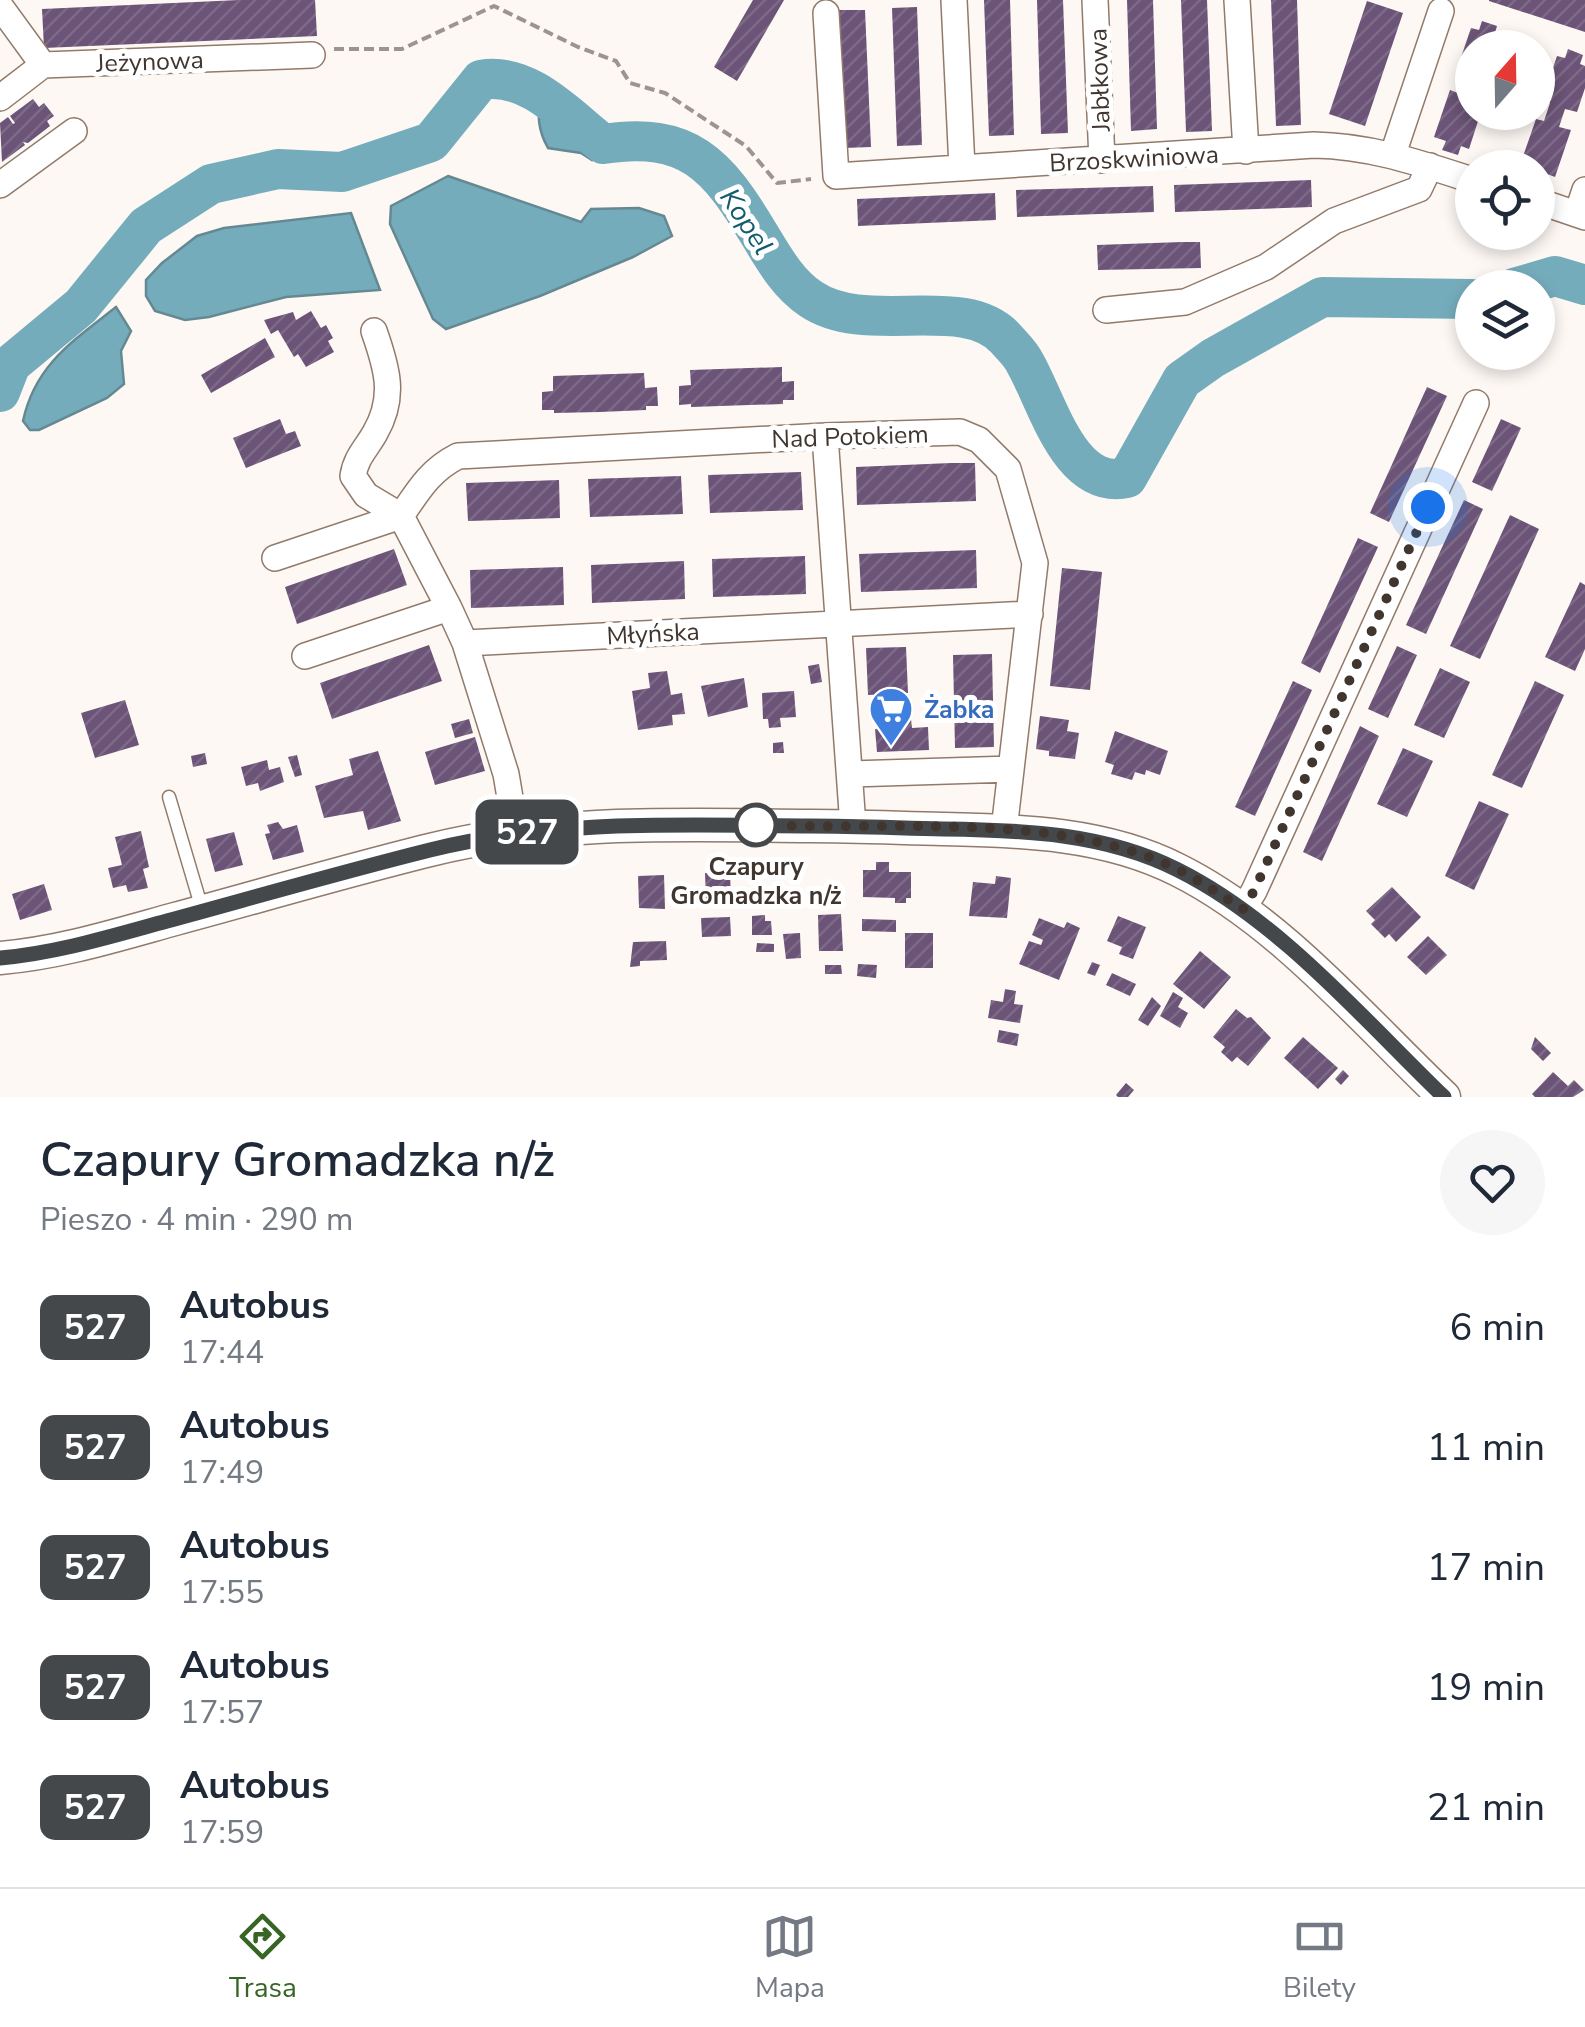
<!DOCTYPE html>
<html lang="pl">
<head>
<meta charset="utf-8">
<style>
	:root { --surface:#fff; --page:#f6f6f7; --text:#1f2937; --muted:#747a83; --line:#e0e1e3; --accent:#366524 }
	body { margin:0; font-family:"Nunito Sans",sans-serif; background:var(--page); color:var(--text); height:100vh; display:flex; flex-direction:column; font-size:38px; white-space:nowrap }
	* { box-sizing:border-box; margin:0 }
	p { font-size:32px; color:var(--muted) }
	.icon { flex:none; width:55px; height:55px; fill:none; stroke:currentColor; stroke-width:2; stroke-linecap:round; stroke-linejoin:round }
	.map { position:relative; height:1097px; overflow:hidden }
	.sheet { display:flex; flex-direction:column; background:var(--surface); flex:1 }
	.sheet>* { flex:none }
	.badge { padding:0 20px; border-radius:15px; font-size:35px; line-height:65px }
	.needle { width:65px; rotate:20deg }
	.fabs { position:absolute; left:1455px; top:30px; display:grid; gap:20px }
	.fabs a { display:grid; place-items:center; width:100px; height:100px; border-radius:50%; background:var(--surface); box-shadow:0 5px 15px #0003; font-size:50px }
	.you { position:absolute; width:50px; height:50px; margin:-25px; border:8px solid #fff; border-radius:50%; background:#1a73e8; box-shadow:0 0 0 15px #1a73e833 }
	.map>.badge { position:absolute; translate:-50% -50%; box-shadow:0 0 0 5px #fff }
	.round { display:grid; place-items:center; flex:none; width:105px; height:105px; border-radius:52px; background:var(--page) }
	.head { display:flex; align-items:center; justify-content:space-between; height:170px; padding:0 40px }
	h1 { font-size:48px; font-weight:600; line-height:75px }
	ul { padding:0; list-style:none }
	li { display:flex; align-items:center; gap:30px; height:120px; padding:0 40px }
	li div { flex:1 }
	li b { display:block; font-size:38px }
	li em { font-style:normal }
	li .badge { min-width:110px; font-weight:700; text-align:center }
	.menu { display:flex; justify-content:space-around; align-items:center; height:140px; border-top:2px solid var(--line); background:var(--surface); font-size:28px; color:var(--muted) }
	.menu a { display:grid; justify-items:center; gap:5px }
	.menu .on { color:var(--accent) }
	.map>svg:first-child { display:block }
	.water { fill:#75acbc; stroke:#658992; stroke-width:2.5 }
	.lines { fill:none; stroke-linecap:round; stroke-linejoin:round }
	.river { stroke:#75acbc; stroke-width:40 }
	.building { fill:url(#building-hatch) }
	.service-casing { stroke:#927a6a; stroke-width:15 }
	.minor-casing { stroke:#927a6a; stroke-width:28 }
	.tertiary-casing { stroke:#927a6a; stroke-width:35 }
	.path { stroke:#9c948f; stroke-width:4; stroke-dasharray:10 5; stroke-linecap:butt }
	.service { stroke:#fff; stroke-width:12 }
	.minor { stroke:#fff; stroke-width:25 }
	.tertiary { stroke:#fff; stroke-width:32 }
	.line-casing { stroke:#fff; stroke-width:22 }
	.line { stroke:#45484a; stroke-width:15 }
	.walk { stroke:#41362f; stroke-width:10; stroke-dasharray:0 18 }
	.stop-dot { fill:#fff; stroke:#45484a; stroke-width:5 }
	.labels { text-anchor:middle; stroke-width:10; stroke-linejoin:round; paint-order:stroke }
	.street-label { font-size:25px; fill:#41362f; stroke:#fff }
	.shop-label { font-size:25px; font-weight:bold; fill:#366cbe; stroke:#fff; text-anchor:start }
	.stop-label { font-size:25px; font-weight:bold; fill:#41362f; stroke:#fff }
	.water-label { font-size:28px; font-style:italic; fill:#125c6e; stroke:#fff }
</style>
</head>
<body>
<div class="map">
<svg width="1585" height="1097" viewBox="0 0 1585 1097">
	<defs>
		<pattern id="building-hatch" width="6" height="6" patternUnits="userSpaceOnUse" patternTransform="scale(2.5)"><rect width="6" height="6" fill="#6b5477"/><path d="M-1 1l2-2M0 6l6-6M5 7l2-2" fill="none" stroke="#7d6a86"/></pattern>
	</defs>
	<rect width="100%" height="100%" fill="#fdf8f4"/>
	<path class="water" d="M555,91C579,99 597,116 613,134L592,160L581,153L548,148C538,130 537,116 541,96Z
		M448,176L581,222L591,209L639,208L664,216L672,236L633,257L540,296L446,329L433,319L390,224L391,206Z
		M351,213L380,290L286,297L209,317L185,320L155,311L146,296V280L162,263L197,236L224,228Z
		M116,307L131,331L121,351L124,384L107,398L39,430H30L23,421C35,365 73,341 116,307Z"/>
	<g class="lines">
		<path class="river" d="M1514,288L1555,276L1585,285
			M0,392L11,364L81,306L146,226L211,184L278,169L342,172L431,142L481,80C528,71 568,117 603,144C688,131 717,164 759,234C773,257 787,283 811,299C867,337 964,292 1006,339C1013,347 1021,354 1025,363C1048,403 1069,490 1127,478L1182,380L1213,358L1322,297L1472,299"/>
	</g>
	<path class="building" d="M239,0H315L317,36L44,48L42,9Z
		M753,0H784L737,81L714,67Z
		M984,0H1010L1014,135L989,136Z
		M1037,0H1063L1068,133L1041,134Z
		M1127,0H1153L1157,129L1131,131Z
		M1181,0H1207L1212,131L1186,132Z
		M1271,0H1297L1301,125L1276,126Z
		M1489,0H1585V32L1489,1Z
		M1367,1L1403,13L1365,126L1329,114Z
		M917,7L922,145L897,146L892,8Z
		M839,10H865L871,147L844,148Z
		M1482,21L1497,26L1494,36L1506,39L1503,48H1472V112H1481L1469,149L1461,146L1458,155L1442,150L1446,141L1434,137L1450,90L1458,93L1464,75L1456,72L1471,28L1479,30Z
		M1568,49L1583,55L1580,64L1585,66V88L1577,112L1565,109L1559,127L1571,130L1555,177L1547,174L1544,184L1538,181V168L1520,165L1536,119L1544,121L1550,103L1542,101L1557,56L1565,58Z
		M33,99L39,107L44,103L54,116L47,121L50,126L28,143L23,142L25,145L2,162L0,123L8,117L13,124L15,123L10,116Z
		M1311,180L1312,207L1175,212L1174,185Z
		M1153,186L1154,212L1017,217L1016,190Z
		M995,193L996,220L858,226L857,199Z
		M1182,242H1200L1201,268L1098,270L1097,245Z
		M311,311L321,328L326,325L333,338L328,341L334,352L306,367L298,354L294,357L278,330L271,334L264,320L293,312L296,320Z
		M265,338L275,357L211,393L201,375Z
		M782,367V382L794,381V400H783V404L691,407V404L679,405V386L691,385L690,370Z
		M644,373L645,388L657,387L658,406H646V410L600,412L554,413V410H542V392L553,391V376Z
		M1427,387L1447,396L1389,522L1370,513Z
		M280,419L286,434L295,431L301,446L246,468L233,438Z
		M1501,419L1521,428L1492,491L1472,482Z
		M951,463H975L976,501L857,505L856,467Z
		M801,472L803,510L710,513L708,475Z
		M681,476L683,514L590,517L588,479Z
		M559,480L560,518L468,521L466,483Z
		M1464,500L1483,509L1426,634L1406,625Z
		M1510,515L1539,529L1480,659L1450,646Z
		M1358,538L1378,547L1320,673L1301,663Z
		M394,549L407,585L297,624L285,587Z
		M976,550L977,588L861,592L859,554Z
		M805,556L806,594L713,597L712,559Z
		M684,561L685,599L592,603L591,565Z
		M563,567L564,605L471,608L470,570Z
		M1062,568L1102,572L1090,690L1050,686Z
		M1580,582L1585,585V649L1575,671L1545,657Z
		M429,645L442,681L332,719L320,683Z
		M1397,646L1417,655L1388,718L1368,709Z
		M906,647L908,693L868,695L866,648Z
		M992,654L994,747L955,748L953,655Z
		M819,664L822,682L811,684L808,666Z
		M1440,668L1470,682L1444,738L1414,725Z
		M667,671L671,695L682,693L685,714L672,715L673,725L638,730L632,691L650,688L648,673Z
		M744,678L748,707L708,717L701,686Z
		M1293,681L1312,690L1255,816L1235,807Z
		M1535,681L1564,695L1522,788L1492,775Z
		M794,691L796,717L780,718L781,727L769,728L768,719H763L762,693Z
		M125,700L139,745L95,758L81,713Z
		M1040,716L1069,720L1067,731L1079,733L1075,759L1049,756V751L1036,749Z
		M469,719L473,733L455,738L451,724Z
		M911,719L912,728L928,727L929,750L877,752L875,729L896,728V720Z
		M1360,726L1379,736L1322,861L1303,852Z
		M1115,731L1168,751L1160,775L1146,770L1145,775L1135,772L1132,780L1111,774L1114,765L1105,762Z
		M475,737L485,771L435,785L425,752Z
		M783,742L784,753H773V743Z
		M1403,748L1433,761L1407,817L1377,804Z
		M378,751L401,821L368,830L363,811L324,818L315,786L353,775L349,759Z
		M205,753L207,764L193,767L191,756Z
		M297,755L302,775L295,777L288,757Z
		M267,760L269,770L280,767L284,782L260,791L258,783L246,786L241,767Z
		M1479,801L1509,814L1474,890L1445,876Z
		M278,822L283,829L297,825L304,852L273,860L265,834L270,833L267,825Z
		M141,831L149,867L143,869L148,888L128,892L126,885L113,888L108,868L122,865L115,837Z
		M234,832L243,865L215,872L206,839Z
		M876,862H889V872H911V898H906V903H895V898L863,897V870H876Z
		M730,872L731,901H706L705,873Z
		M664,875L665,909L639,908L638,876Z
		M996,876L1011,878L1007,918L969,916L973,882L995,884Z
		M44,884L52,910L20,920L12,894Z
		M1392,887L1421,917L1396,942L1389,934L1385,938L1371,924L1375,920L1366,911Z
		M841,914L843,951H819L818,915Z
		M765,915V921H771L772,935H752V916Z
		M1118,916L1146,927L1133,959L1119,954L1122,947L1107,941Z
		M730,917L731,936L702,937L701,918Z
		M1039,918L1064,928L1067,922L1080,928L1059,980L1019,964L1029,941L1041,945L1043,940L1032,935Z
		M862,919L896,920V932L862,931Z
		M800,933L801,958L786,959L783,934Z
		M905,933H933V968H905Z
		M1428,936L1447,955L1426,975L1407,957Z
		M666,941L667,960L640,961V966L630,967L633,942Z
		M757,943L774,944V952H756Z
		M1200,951L1231,977L1204,1009L1173,984Z
		M1092,962L1100,965L1095,976L1087,973Z
		M858,964L877,965L876,978L857,976Z
		M825,965H841L842,974H825Z
		M1112,973L1136,984L1130,996L1106,985Z
		M1005,989L1016,991L1014,1004L1023,1005L1020,1023L988,1018L991,1000L1003,1002Z
		M1173,992L1183,998L1178,1007L1188,1013L1180,1028L1160,1016Z
		M1152,997L1161,1006L1148,1026L1138,1020Z
		M1236,1009L1247,1018L1251,1017L1271,1038L1248,1066L1237,1057L1232,1062L1221,1052L1225,1047L1213,1037Z
		M999,1030L1019,1034L1017,1046L997,1042Z
		M1303,1037L1338,1068L1318,1089L1284,1058Z
		M1535,1037L1551,1053L1543,1061L1531,1049Z
		M1343,1070L1349,1076L1341,1085L1335,1079Z
		M1553,1072L1568,1086L1574,1080L1584,1090L1573,1097H1535L1532,1094Z
		M1126,1083L1134,1090L1128,1097H1118L1116,1095Z"/>
	<g class="lines">
		<defs>
			<path id="service" d="M169,797L202,909"/>
			<path id="minor" d="M954,0L962,168
				M1095,0L1102,160
				M1237,0L1246,151
				M0,6L43,65
				M826,13L836,176L1314,145C1371,146 1419,163 1472,180
				M0,98L43,65L312,55
				M1393,154L1441,11
				M0,185L74,131
				M1538,201L1585,217
				M1577,214L1585,190
				M1106,310L1185,302L1266,267L1334,221L1419,189L1430,166
				M374,331C387,368 396,397 375,433C366,449 356,457 353,476L366,495L401,516
				M825,436L853,826
				M275,558L401,516
				M449,608L401,516C418,491 430,470 458,456L825,436L960,432L979,440L1008,469L1035,563L1004,830
				M465,643L506,774L516,833
				M305,656L449,608L465,643L1030,614
				M851,774L1011,769
				M1243,909L1254,891L1476,403"/>
			<path id="tertiary" d="M0,958C60,953 117,935 175,919C260,896 345,871 430,850C555,819 683,825 810,826C854,826 898,828 943,829C1023,831 1105,833 1178,870C1280,921 1362,1019 1444,1097"/>
		</defs>
		<use href="#service" class="service-casing"/>
		<use href="#minor" class="minor-casing"/>
		<use href="#tertiary" class="tertiary-casing"/>
		<path class="path" d="M334,49H402L494,6L578,47L616,61L630,83L665,93L746,146L777,183L811,179"/>
		<use href="#service" class="service"/>
		<use href="#minor" class="minor"/>
		<use href="#tertiary" class="tertiary"/>
	</g>
	<g class="lines">
		<defs>
			<path id="line" d="M0,958C57,953 112,936 167,921C255,897 342,872 430,850C555,819 683,825 810,826C854,826 898,828 943,829C1023,830 1105,833 1178,870C1280,921 1363,1019 1444,1097"/>
		</defs>
		<use href="#line" class="line-casing"/>
		<use href="#line" class="line"/>
		<path class="walk" d="M756,825C885,831 1043,812 1164,863C1192,875 1217,893 1243,909L1254,891L1428,507"/>
	</g>
	<defs>
		<symbol id="supermarket-pin" viewBox="-11 -11 22 30"><path d="M0 17L-7.5 6A9.5 9.5 0 1 1 7.5 6Z" fill="#3f7fe0" stroke="#fff"/><path d="M-6-5.5h2.5l.6 2H6L4.5 2H-2.5L-4.4-4H-6ZM-1.5 3.2a1.3 1.3 0 1 0 .1 0ZM3 3.2a1.3 1.3 0 1 0 .1 0Z" fill="#fff"/></symbol>
	</defs>
	<g fill-rule="evenodd">
		<use href="#supermarket-pin" x="866" y="684" width="50" height="68"/>
	</g>
	<circle class="stop-dot" cx="756" cy="825" r="20"/>
	<g class="labels">
		<g class="street-label">
			<text transform="translate(150 61) rotate(-2)" y="9">Jeżynowa</text>
			<text transform="translate(1099 80) rotate(-92)" y="9">Jabłkowa</text>
			<text transform="translate(1134 158) rotate(-3)" y="9">Brzoskwiniowa</text>
			<text transform="translate(850 436) rotate(-2)" y="9">Nad Potokiem</text>
			<text transform="translate(653 633) rotate(-3)" y="9">Młyńska</text>
		</g>
		<g class="shop-label">
			<text x="924" y="718">Żabka</text>
		</g>
		<g class="stop-label">
			<text x="756" y="875">Czapury<tspan x="756" dy="29">Gromadzka n/ż</tspan></text>
		</g>
		<g class="water-label">
			<text transform="translate(747 221) rotate(57)" y="10">Kopel</text>
		</g>
	</g>
</svg>
<div class="fabs">
<a><svg class="needle" viewBox="-14 -14 28 28"><path d="M0-13l5 13h-10z" fill="#e53935"/><path d="M0 13l5-13h-10z" fill="#747a83"/></svg></a>
<a><svg class="icon" aria-label="locate" viewBox="0 0 24 24"><circle cx="12" cy="12" r="6"/><path d="M12 2v4M12 18v4M2 12h4M18 12h4"/></svg></a>
<a><svg class="icon" aria-label="layers" viewBox="0 0 24 24"><path d="M12 4l9 5-9 5-9-5zM3 14l9 5 9-5"/></svg></a>
</div>
<div class="you" style="left:1428px;top:507px"></div>
<b class="badge" style="left:527px;top:832px;background:#45484a;color:#fff">527</b>
</div>
<section class="sheet">
<div class="head"><div><h1>Czapury Gromadzka n/ż</h1><p>Pieszo · 4 min · 290 m</p></div><a class="round"><svg class="icon" aria-label="heart" viewBox="0 0 24 24"><path d="M12 20l-8-8c-3-5 5-10 8-4 3-6 11-1 8 4z"/></svg></a></div>
<ul>
<li><span class="badge" style="background:#45484a;color:#fff">527</span><div><b>Autobus</b><p>17:44</p></div><em>6 min</em></li>
<li><span class="badge" style="background:#45484a;color:#fff">527</span><div><b>Autobus</b><p>17:49</p></div><em>11 min</em></li>
<li><span class="badge" style="background:#45484a;color:#fff">527</span><div><b>Autobus</b><p>17:55</p></div><em>17 min</em></li>
<li><span class="badge" style="background:#45484a;color:#fff">527</span><div><b>Autobus</b><p>17:57</p></div><em>19 min</em></li>
<li><span class="badge" style="background:#45484a;color:#fff">527</span><div><b>Autobus</b><p>17:59</p></div><em>21 min</em></li>
</ul>
</section>
<nav class="menu">
<a class="on"><svg class="icon" aria-label="directions" viewBox="0 0 24 24"><path d="M12 3l9 9-9 9-9-9zM9 14v-3h6M13 9l2 2-2 2"/></svg>Trasa</a>
<a><svg class="icon" aria-label="map" viewBox="0 0 24 24"><path d="M3 6l6-2 6 2 6-2v14l-6 2-6-2-6 2zM9 4v14M15 6v14"/></svg>Mapa</a>
<a><svg class="icon" aria-label="tickets" viewBox="0 0 24 24"><path d="M3 7h18v10H3zM15 7v10"/></svg>Bilety</a>
</nav>
</body>
</html>
